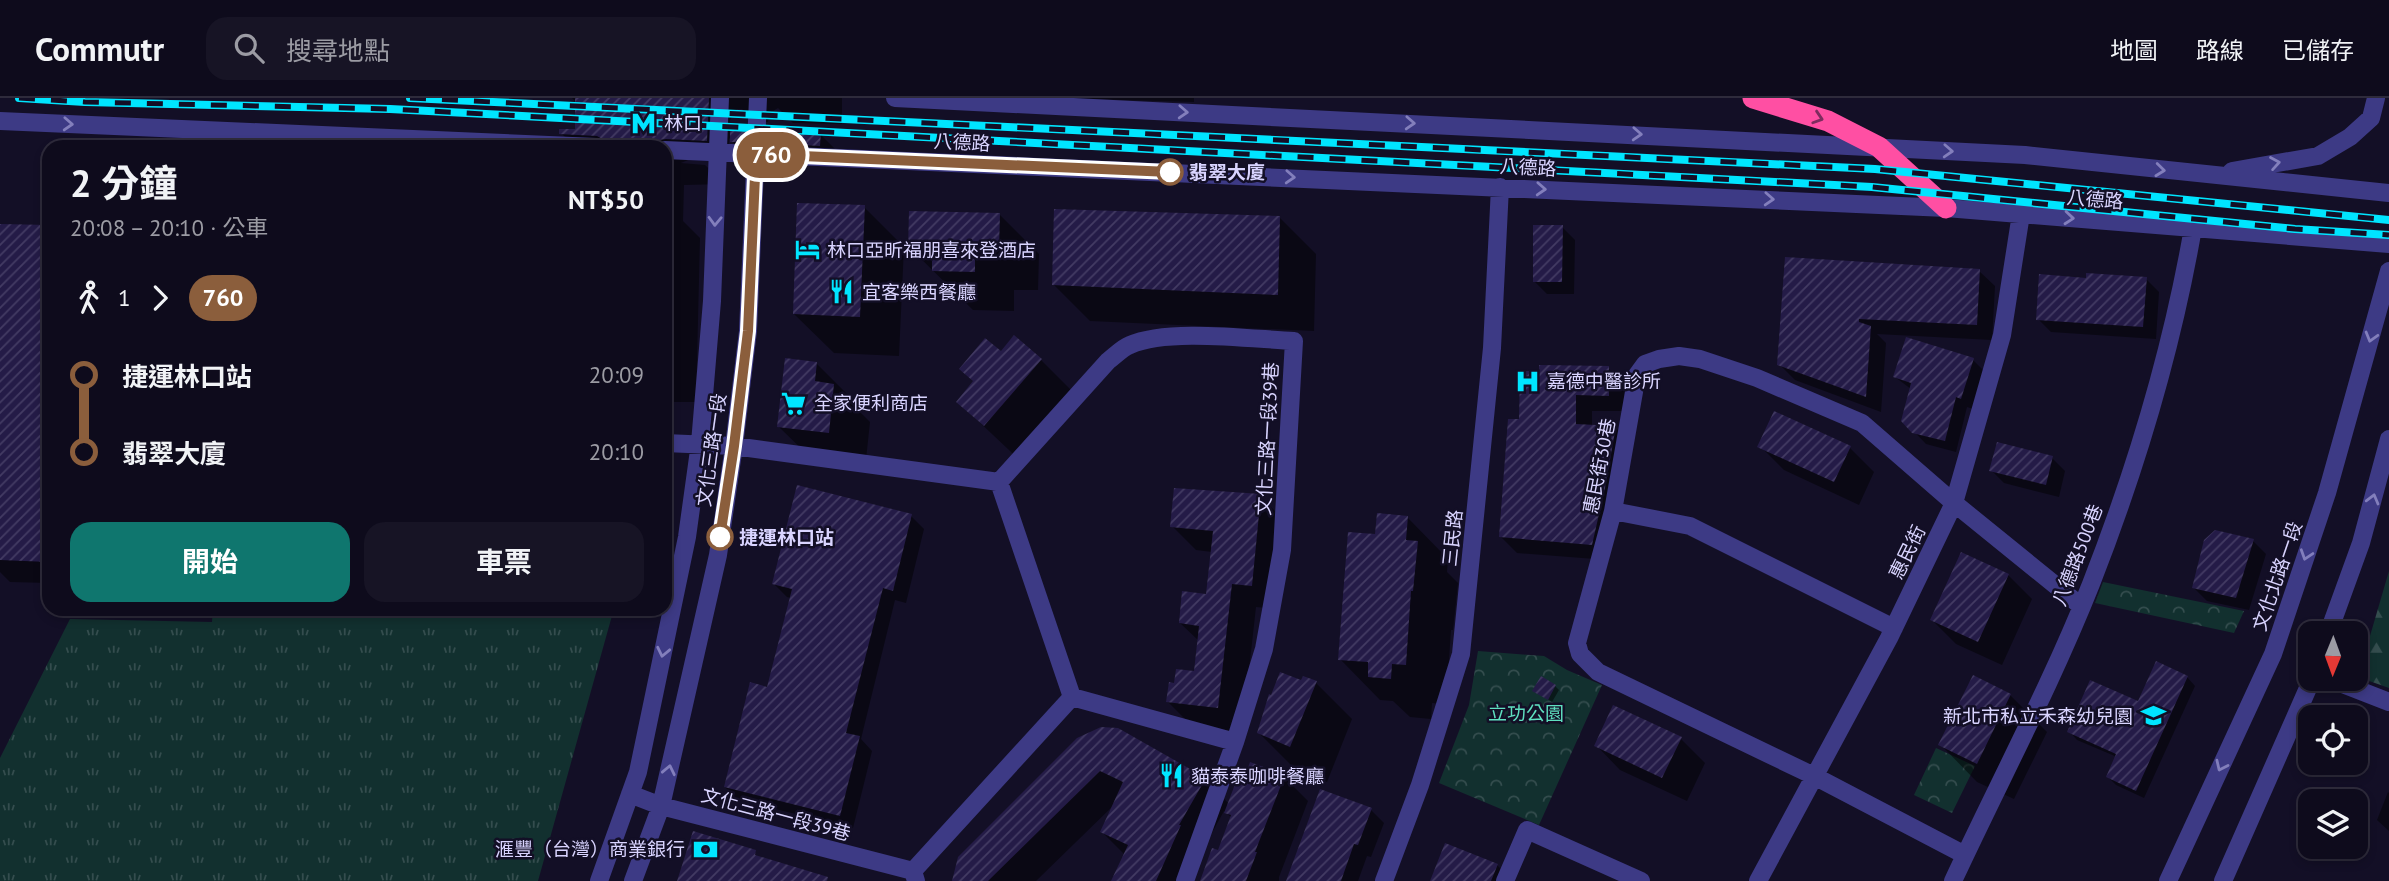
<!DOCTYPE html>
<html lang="zh-TW">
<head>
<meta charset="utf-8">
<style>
	:root { --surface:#0e0b1c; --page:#171425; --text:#f1f3f6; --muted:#9b9ba3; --line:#2e2b3b; --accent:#0f766e }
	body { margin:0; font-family:"PT Sans","Noto Sans TC",sans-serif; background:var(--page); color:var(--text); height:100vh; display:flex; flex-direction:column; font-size:26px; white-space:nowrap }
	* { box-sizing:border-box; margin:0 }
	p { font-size:23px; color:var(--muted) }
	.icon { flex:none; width:38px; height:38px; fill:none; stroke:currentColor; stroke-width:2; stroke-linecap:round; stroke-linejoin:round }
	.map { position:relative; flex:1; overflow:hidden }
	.sheet { position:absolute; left:42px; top:42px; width:630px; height:476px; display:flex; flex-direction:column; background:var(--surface); border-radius:21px; box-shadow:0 4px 10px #0003,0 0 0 2px var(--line) }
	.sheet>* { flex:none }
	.badge { padding:0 14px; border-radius:23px; font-size:24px; line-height:46px }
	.needle { width:46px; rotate:181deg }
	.tools { position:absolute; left:2298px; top:523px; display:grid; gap:14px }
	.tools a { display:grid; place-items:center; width:70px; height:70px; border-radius:14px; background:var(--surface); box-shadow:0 4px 10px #0003,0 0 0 2px var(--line); font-size:35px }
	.map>.badge { position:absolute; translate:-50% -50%; box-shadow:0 0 0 4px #fff }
	.legs { display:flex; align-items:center; gap:10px; height:77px; padding:0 28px; font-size:23px }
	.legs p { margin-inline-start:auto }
	.overview { display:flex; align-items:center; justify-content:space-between; height:119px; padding:0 28px }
	h1 { font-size:38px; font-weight:700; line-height:52px }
	.button { display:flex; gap:14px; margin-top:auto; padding:14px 28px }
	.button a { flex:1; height:80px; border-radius:21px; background:var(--accent); color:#fff; font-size:28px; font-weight:700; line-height:80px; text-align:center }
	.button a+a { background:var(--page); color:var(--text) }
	ul { padding:0 28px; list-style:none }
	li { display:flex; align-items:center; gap:24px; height:77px; font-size:26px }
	li i { display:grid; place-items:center; width:10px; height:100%; margin:0 9px; background:currentColor }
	li i::after { content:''; width:18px; height:18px; margin:-9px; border:5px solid; border-radius:50%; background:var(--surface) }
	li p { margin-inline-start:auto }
	li:first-child i { background:linear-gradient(#0000 50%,currentColor 0) }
	li:last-child i { background:linear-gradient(currentColor 50%,#0000 0) }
	header { display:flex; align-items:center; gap:42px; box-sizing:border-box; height:98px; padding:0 35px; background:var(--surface); border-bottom:2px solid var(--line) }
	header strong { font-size:33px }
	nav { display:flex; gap:38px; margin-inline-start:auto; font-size:24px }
	.search { width:490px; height:63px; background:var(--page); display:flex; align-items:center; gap:18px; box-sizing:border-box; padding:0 24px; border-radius:21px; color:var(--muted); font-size:26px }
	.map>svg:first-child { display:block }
	.grass { fill:url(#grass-tufts) }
	.forest { fill:url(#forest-firs) }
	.park { fill:url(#park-crowns) }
	.shadow { fill:#0007 }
	.building { fill:url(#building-hatch) }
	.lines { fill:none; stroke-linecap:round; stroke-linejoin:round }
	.minor { stroke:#3d3a85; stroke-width:18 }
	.highway { stroke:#ff4fa3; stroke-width:21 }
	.rail-casing { stroke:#00e5ff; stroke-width:8 }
	.rail { stroke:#130f26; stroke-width:5; stroke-dasharray:16; stroke-linecap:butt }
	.oneway { stroke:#837fbc }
	.oneway2 { stroke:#7d2c5e }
	.line-1-casing { stroke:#fff; stroke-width:16 }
	.line-1 { stroke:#8b5e3c; stroke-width:10 }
	.stop-1-dot { fill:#fff; stroke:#8b5e3c; stroke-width:3.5 }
	.labels { text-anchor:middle; stroke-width:5; stroke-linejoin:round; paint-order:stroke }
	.poi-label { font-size:19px; fill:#d9d4ff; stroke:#130f26; text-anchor:start }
	.street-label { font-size:19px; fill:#d9d4ff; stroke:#130f26 }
	.stop-label { font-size:19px; font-weight:bold; fill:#d9d4ff; stroke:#130f26; text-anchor:start }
	.park-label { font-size:19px; fill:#5fe0c0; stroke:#130f26 }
</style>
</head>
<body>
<header>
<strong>Commutr</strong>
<div class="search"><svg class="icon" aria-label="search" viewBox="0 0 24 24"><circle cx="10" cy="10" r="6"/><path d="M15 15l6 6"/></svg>搜尋地點</div>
<nav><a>地圖</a><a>路線</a><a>已儲存</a></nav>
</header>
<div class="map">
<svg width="2389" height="783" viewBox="0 0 2389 783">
	<defs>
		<pattern id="grass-tufts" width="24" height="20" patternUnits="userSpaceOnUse" patternTransform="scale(1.75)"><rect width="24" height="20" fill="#12302f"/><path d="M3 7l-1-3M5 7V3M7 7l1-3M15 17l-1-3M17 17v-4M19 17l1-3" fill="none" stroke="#344d4e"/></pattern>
		<pattern id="forest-firs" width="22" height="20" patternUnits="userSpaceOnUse" patternTransform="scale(1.75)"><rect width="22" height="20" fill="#12302f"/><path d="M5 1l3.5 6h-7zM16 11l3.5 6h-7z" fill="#344d4e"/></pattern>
		<pattern id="park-crowns" width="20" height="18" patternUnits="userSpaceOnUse" patternTransform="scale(1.75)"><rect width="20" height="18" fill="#12302f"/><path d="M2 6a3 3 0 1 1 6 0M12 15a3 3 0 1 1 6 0" fill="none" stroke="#344d4e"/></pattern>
		<pattern id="building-hatch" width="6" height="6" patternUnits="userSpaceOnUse" patternTransform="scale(1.75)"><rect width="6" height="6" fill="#241b47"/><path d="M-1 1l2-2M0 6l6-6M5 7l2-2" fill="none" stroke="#433b63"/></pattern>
	</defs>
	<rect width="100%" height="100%" fill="#130f26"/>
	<path class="grass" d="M213,511L613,514L538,783H0V660L70,521L212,524Z"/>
	<path class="forest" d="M2389,473V590L2358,579Z"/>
	<path class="park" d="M2103,484L2244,513L2234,535L2095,505Z
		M1478,553L1544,558L1567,572L1602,587L1539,727L1439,685L1469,607Z
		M1936,650L1975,668L1952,715L1914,697Z"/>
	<path class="shadow" d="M572,0H842V26L793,25L778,10L770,15L768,24H755L742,11H737L730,22L729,33L745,34L762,51L749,60L729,40L728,63L688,62L681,65L705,67L725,86L684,87L683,123L700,140L696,304H665V49H575L561,35L577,33V5Z
		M1050,0H1194V4Z
		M820,36L837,53L786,62L769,45Z
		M864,109L904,149L899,258L834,255L794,216Z
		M999,116L1039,156L1038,192H1014V213L973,212L910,150Z
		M1279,119L1316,156L1314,233L1090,223L1053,186Z
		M0,128L49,129V485L10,484L0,474Z
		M1562,129L1575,142L1574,196H1547L1534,183Z
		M1786,161L1979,173L1995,188L1992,242L1877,236L1886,245L1881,314L1795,282L1779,266Z
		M2087,181H2146L2159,194L2156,241L2051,234L2038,221Z
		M1001,255L1041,262L1081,302L1025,367L958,304Z
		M1973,262L1985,274L1973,311L1967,309L1956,354L1926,346L1903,322L1911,291L1895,279Z
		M816,265L853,302L852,306L870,324L865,371L816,365L779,329Z
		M1608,270L1625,286L1624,313H1592V328L1616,330L1632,346L1608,462L1517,455L1501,439L1521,323Z
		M1775,315L1850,350L1874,374L1859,407L1784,372L1760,348Z
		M2052,360L2065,373L2059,399L2004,385L1991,372Z
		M1260,398L1284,422L1276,511L1256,509L1242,634L1192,628L1168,604L1176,587L1195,575L1199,543L1180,525L1208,498L1212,454L1196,452L1172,428Z
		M911,418L924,431L906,505L895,502L861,641L872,653L853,730L738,702L725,689L769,591L791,500L787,499L774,486Z
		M1408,420L1448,461L1447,474L1458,485L1453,532H1451L1446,606L1432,605L1431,621L1410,619L1393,603L1380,602L1340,561L1377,438Z
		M2253,443L2266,456L2249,512L2207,503L2194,490Z
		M2008,477L2032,501L2002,567L1956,546L1932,522Z
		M493,511H603L594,515L579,517L501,515Z
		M2187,579L2195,588L2144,700L2116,687L2108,679L2117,659L2077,642L2069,633L2139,605Z
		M1302,584L1316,585L1352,621L1327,684L1295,671L1259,635Z
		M1555,588L1559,592L1552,604L1535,593Z
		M2010,597L2047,634L2014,701L1977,684L1941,647Z
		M1078,641L1205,681L1229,706L1284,679L1308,703L1279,779V783H1202L1219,754L1232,720L1224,713L1203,751L1191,783H1113L1125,757L1102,734L1115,706L1036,783H954Z
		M1681,641L1705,665L1687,703L1620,672L1596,647Z
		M2388,694L2389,695V733L2377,722Z
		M1371,712L1384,725L1371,759L1367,758L1358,783H1288Z
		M1497,767L1512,783H1432Z"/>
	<path class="building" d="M575,0H709L707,43L666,41L659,42L654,49H607L606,43L597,38L559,36V31H575Z
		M730,32H745V44H730Z
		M768,33L821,34L820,48L767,45Z
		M797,105L865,107L860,219L793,216Z
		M1054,111L1280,118L1278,197L1052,187Z
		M909,113L1000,115L999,153H975V174L932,173V151H908Z
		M0,126L49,127V464L0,462Z
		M1533,127H1563L1562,184H1533Z
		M1785,159L1980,171L1977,227L1859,221V224L1871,228L1866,299L1777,267Z
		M2086,175L2147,179L2143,229L2036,222L2039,176L2086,180Z
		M1014,237L1042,261L984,328L956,304L973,283L959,271L985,240L1001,253Z
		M1906,239L1974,260L1961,301L1956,299L1945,343L1912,335L1901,323L1911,285L1893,279Z
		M785,260L817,264L815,283L834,286L829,335L777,329Z
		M1539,267L1609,268V298L1576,297V326L1616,328L1605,390L1592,447L1499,439L1508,321H1519L1520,273H1539Z
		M1774,313L1851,348L1834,384L1757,349Z
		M1997,344L2053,358L2046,387L1989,373Z
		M797,387L912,416L893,493L883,490L846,635L860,638L840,718L724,689L750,584L767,589L792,491L772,486Z
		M1174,390L1261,396L1252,488L1232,486L1218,610L1166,604L1169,584L1174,585L1176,571L1194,573L1199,528L1179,525L1182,493L1206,496L1213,433L1170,429Z
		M1377,415L1408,418L1406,442L1418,443L1413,493H1411L1406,567L1392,566L1391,581L1368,579V564L1338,562L1348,434L1375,436Z
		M2215,432L2254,441L2236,500L2192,490L2204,442Z
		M1961,454L2009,476L1978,544L1930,522Z
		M2156,563L2188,578L2136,693L2106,679L2116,656L2067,634L2090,582L2138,603Z
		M1280,574L1301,582L1303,578L1317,583L1290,649L1257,635L1269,596L1271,597Z
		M1973,577L2011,596L1977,666L1938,647Z
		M1541,578L1556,587L1548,602L1532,593Z
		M1613,607L1682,639L1662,680L1594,648Z
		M1101,629L1118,630L1206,680L1179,727H1181L1156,783H1111L1128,747L1100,734L1123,684L1100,673L988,783H952L958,759L1077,640Z
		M1250,664L1285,677L1255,754H1257L1246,783H1200L1212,750L1218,752L1231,717L1224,715L1239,676L1245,678Z
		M1320,691L1372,710L1358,747L1354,746L1341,783H1286Z
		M693,733L756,752L755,757L828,779L827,783H677Z
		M1445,745L1498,766L1491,783H1430Z"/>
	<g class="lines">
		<path class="minor" d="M895,0L2025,57L2389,95
			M0,23L596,49
			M665,52L1946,110L2389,146
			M2232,73L2318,58L2350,39L2371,20L2376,0
			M665,345L734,348L999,384
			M1613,413L1690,428L1894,530
			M2328,536L2361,445L2389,341
			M2330,581L2389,604
			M1072,599L1235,644
			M630,696L661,708L913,773L916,783
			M1965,757L1814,678L1598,574L1580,556L1577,545L1613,413L1637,277L1645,266L1659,261L1679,258L1700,261L1757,280L1862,325L1954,405L2081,508
			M913,773L1072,599L999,384L1108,263C1115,258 1122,250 1130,247C1167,230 1251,241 1294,243L1282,452L1264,551L1235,644L1185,783
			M599,783L638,674L687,439L700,345L712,203L720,0
			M633,783L661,708L718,457L734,348L748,233L758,0
			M1384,783L1420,687L1461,556L1492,250L1500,89
			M1505,783L1527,732L1641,783
			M1758,783L1889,540L1954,405L2002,237L2021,116
			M1953,783C1999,684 2051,587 2091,486C2136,371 2172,251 2193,130
			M2168,783L2273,556L2327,395L2389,173
			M2223,783L2312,581"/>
		<path class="highway" d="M1753,0L1828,23L1879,49L1946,110"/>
		<defs>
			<path id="rail" d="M19,0L85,4L390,11L1872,89L2295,131L2389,137
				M410,0L1875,71L2389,122"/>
		</defs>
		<use href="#rail" class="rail-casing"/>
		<use href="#rail" class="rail"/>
	</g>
	<defs><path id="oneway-chevron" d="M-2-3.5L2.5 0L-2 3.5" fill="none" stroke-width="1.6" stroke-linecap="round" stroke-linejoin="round" transform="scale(1.75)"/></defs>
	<g class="oneway">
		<use href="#oneway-chevron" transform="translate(1183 14) rotate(3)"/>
		<use href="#oneway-chevron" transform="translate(1410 25) rotate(3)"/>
		<use href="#oneway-chevron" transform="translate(68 26) rotate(3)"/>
		<use href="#oneway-chevron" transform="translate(1637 36) rotate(3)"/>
		<use href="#oneway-chevron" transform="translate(1948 53) rotate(3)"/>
		<use href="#oneway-chevron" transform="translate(2275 65) rotate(-10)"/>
		<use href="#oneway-chevron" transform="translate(2160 72) rotate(6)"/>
		<use href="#oneway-chevron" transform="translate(1290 79) rotate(3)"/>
		<use href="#oneway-chevron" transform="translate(1541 91) rotate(3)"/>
		<use href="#oneway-chevron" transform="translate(1769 101) rotate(3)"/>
		<use href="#oneway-chevron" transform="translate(2069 120) rotate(5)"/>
		<use href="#oneway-chevron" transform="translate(715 123) rotate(92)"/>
		<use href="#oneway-chevron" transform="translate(2371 239) rotate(106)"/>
		<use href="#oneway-chevron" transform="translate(2373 401) rotate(-75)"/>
		<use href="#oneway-chevron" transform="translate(2306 457) rotate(108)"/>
		<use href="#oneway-chevron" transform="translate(663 554) rotate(102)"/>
		<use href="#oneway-chevron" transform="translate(2221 668) rotate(115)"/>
		<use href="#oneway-chevron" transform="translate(669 672) rotate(-78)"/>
	</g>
	<use class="oneway2" href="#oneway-chevron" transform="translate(1818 20) rotate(18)"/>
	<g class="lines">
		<defs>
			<path id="line-1" d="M720,439L734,348L748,233L756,56L1170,74"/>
		</defs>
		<use href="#line-1" class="line-1-casing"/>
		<use href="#line-1" class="line-1"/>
	</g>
	<defs>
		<symbol id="metro-bare" viewBox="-9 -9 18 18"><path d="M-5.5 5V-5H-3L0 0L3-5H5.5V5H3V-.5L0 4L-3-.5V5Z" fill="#00e5ff" stroke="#130f26" stroke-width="2.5" paint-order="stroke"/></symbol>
		<symbol id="hotel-bare" viewBox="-9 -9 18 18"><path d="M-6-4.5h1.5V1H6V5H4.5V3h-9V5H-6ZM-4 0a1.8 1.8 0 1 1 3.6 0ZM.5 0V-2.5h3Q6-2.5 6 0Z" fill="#00e5ff" stroke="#130f26" stroke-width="2.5" paint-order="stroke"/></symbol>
		<symbol id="restaurant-bare" viewBox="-9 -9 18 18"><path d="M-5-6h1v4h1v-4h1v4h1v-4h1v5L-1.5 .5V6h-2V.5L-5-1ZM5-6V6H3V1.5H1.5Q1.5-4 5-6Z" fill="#00e5ff" stroke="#130f26" stroke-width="2.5" paint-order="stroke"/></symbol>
		<symbol id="hospital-bare" viewBox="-9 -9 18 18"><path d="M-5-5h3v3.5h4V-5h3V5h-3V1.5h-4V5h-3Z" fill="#00e5ff" stroke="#130f26" stroke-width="2.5" paint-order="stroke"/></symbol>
		<symbol id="supermarket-bare" viewBox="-9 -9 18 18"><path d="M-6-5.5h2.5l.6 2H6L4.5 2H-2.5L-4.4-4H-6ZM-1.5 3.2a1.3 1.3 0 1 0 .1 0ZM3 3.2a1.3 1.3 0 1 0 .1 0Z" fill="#00e5ff" stroke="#130f26" stroke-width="2.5" paint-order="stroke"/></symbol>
		<symbol id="school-bare" viewBox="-9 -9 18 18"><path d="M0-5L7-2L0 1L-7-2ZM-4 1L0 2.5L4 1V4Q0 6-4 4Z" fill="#00e5ff" stroke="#130f26" stroke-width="2.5" paint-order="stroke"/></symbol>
		<symbol id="bank-bare" viewBox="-9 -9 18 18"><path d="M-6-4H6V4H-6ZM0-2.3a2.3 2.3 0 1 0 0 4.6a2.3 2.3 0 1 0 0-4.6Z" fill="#00e5ff" stroke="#130f26" stroke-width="2.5" paint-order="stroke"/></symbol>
	</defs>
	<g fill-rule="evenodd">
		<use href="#metro-bare" x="626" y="8" width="35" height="35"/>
		<use href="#hotel-bare" x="790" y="134" width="35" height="35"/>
		<use href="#restaurant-bare" x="824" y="176" width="35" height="35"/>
		<use href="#hospital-bare" x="1510" y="266" width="35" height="35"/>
		<use href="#supermarket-bare" x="776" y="288" width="35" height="35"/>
		<use href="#school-bare" x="2136" y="600" width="35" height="35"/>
		<use href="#restaurant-bare" x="1154" y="660" width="35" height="35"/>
		<use href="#bank-bare" x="688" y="734" width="35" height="35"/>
	</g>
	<g class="stop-1-dot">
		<circle cx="1170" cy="74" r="12"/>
		<circle cx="720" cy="439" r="12"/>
	</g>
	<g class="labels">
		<g class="poi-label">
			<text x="664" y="32">林口</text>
			<text x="827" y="159">林口亞昕福朋喜來登酒店</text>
			<text x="862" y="201">宜客樂西餐廳</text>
			<text x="1547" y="290">嘉德中醫診所</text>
			<text x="814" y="312">全家便利商店</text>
			<text x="2133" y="625" text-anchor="end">新北市私立禾森幼兒園</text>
			<text x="1191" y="685">貓泰泰咖啡餐廳</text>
			<text x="685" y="758" text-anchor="end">滙豐（台灣）商業銀行</text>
		</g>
		<g class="street-label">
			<text transform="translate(962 44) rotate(3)" y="7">八德路</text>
			<text transform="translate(1528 69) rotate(3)" y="7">八德路</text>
			<text transform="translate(2095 101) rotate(5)" y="7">八德路</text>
			<text transform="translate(1267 341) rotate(-87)" y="7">文化三路一段39巷</text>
			<text transform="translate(711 352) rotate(-82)" y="7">文化三路一段</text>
			<text transform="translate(1599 368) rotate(-79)" y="7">惠民街30巷</text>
			<text transform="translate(1452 440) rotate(-84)" y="7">三民路</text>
			<text transform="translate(1907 454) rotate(-64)" y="7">惠民街</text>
			<text transform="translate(2077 457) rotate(-69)" y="7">八德路500巷</text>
			<text transform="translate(2277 478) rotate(-71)" y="7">文化北路一段</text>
			<text transform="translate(776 716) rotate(15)" y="7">文化三路一段39巷</text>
		</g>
		<g class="stop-label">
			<text x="1189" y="81">翡翠大廈</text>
			<text x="739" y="446">捷運林口站</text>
		</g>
		<g class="park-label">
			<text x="1526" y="622">立功公園</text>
		</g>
	</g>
</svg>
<div class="tools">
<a><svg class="needle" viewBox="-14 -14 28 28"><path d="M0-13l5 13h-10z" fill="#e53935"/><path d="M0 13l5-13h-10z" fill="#9b9ba3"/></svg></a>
<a><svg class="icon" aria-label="locate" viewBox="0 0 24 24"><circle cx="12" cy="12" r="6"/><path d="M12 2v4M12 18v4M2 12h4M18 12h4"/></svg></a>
<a><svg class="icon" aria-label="layers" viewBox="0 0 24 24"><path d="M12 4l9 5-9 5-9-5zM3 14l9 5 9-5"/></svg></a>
</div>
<b class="badge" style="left:771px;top:57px;background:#8b5e3c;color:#fff">760</b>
<section class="sheet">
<div class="overview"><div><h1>2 分鐘</h1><p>20:08 – 20:10 · 公車</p></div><b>NT$50</b></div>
<div class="legs"><svg class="icon" aria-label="walk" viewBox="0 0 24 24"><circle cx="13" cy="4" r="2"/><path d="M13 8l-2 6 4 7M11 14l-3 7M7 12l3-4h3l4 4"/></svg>1<svg class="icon" aria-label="forward" viewBox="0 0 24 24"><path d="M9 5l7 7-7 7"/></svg><b class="badge" style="background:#8b5e3c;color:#fff">760</b></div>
<ul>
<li><i style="color:#8b5e3c"></i><b>捷運林口站</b><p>20:09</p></li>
<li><i style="color:#8b5e3c"></i><b>翡翠大廈</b><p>20:10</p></li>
</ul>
<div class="button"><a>開始</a><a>車票</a></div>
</section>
</div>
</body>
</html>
